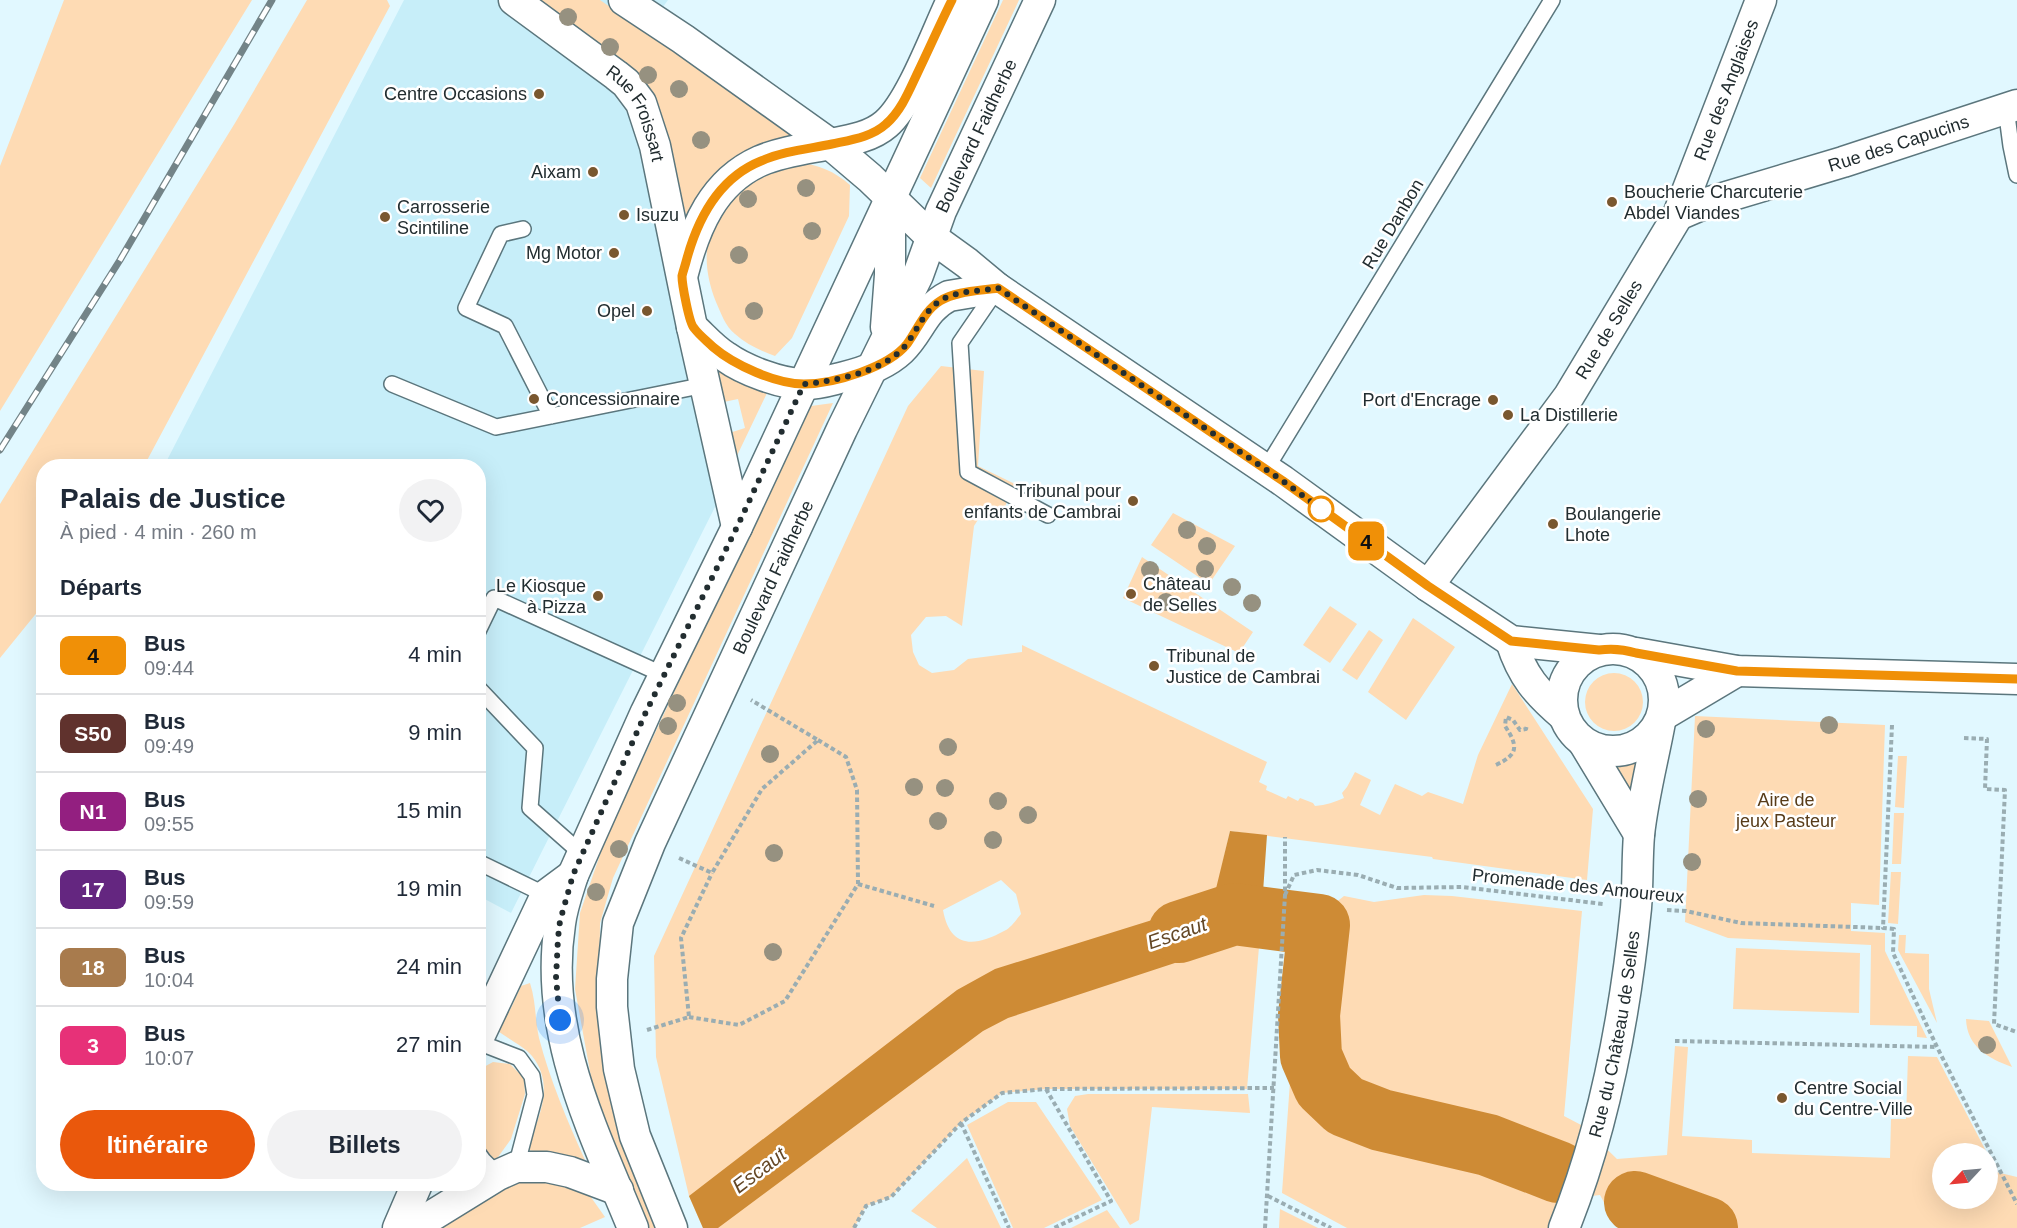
<!DOCTYPE html>
<html lang="fr">
<head>
<meta charset="utf-8">
<style>
	:root { --surface:#fff; --page:#f2f2f3; --text:#1f2937; --muted:#747a83; --line:#e0e1e3; --accent:#ea580c }
	body { margin:0; font-family:Arial,sans-serif; background:var(--page); color:var(--text); height:100vh; display:flex; flex-direction:column; font-size:22px; white-space:nowrap }
	* { box-sizing:border-box; margin:0 }
	p { font-size:20px; color:var(--muted) }
	.icon { flex:none; width:33px; height:33px; fill:none; stroke:currentColor; stroke-width:2; stroke-linecap:round; stroke-linejoin:round }
	.map { position:relative; flex:1; overflow:hidden }
	.drawer { position:absolute; left:36px; top:459px; width:450px; height:732px; display:flex; flex-direction:column; background:var(--surface); border-radius:24px; box-shadow:0 6px 24px #0002 }
	.drawer>* { flex:none }
	.badge { padding:0 12px; border-radius:9px; font-size:21px; line-height:39px }
	.needle { width:39px; rotate:244deg }
	.tools { position:absolute; left:1932px; top:1143px; display:grid; gap:12px }
	.tools a { display:grid; place-items:center; width:66px; height:66px; border-radius:50%; background:var(--surface); box-shadow:0 6px 24px #0002; font-size:30px }
	.you { position:absolute; width:30px; height:30px; margin:-15px; border:4px solid #fff; border-radius:50%; background:#1a73e8; box-shadow:0 0 0 9px #1a73e833 }
	.map>.badge { position:absolute; translate:-50% -50%; box-shadow:0 0 0 3px #fff }
	h2 { padding:0 24px; font-size:22px; line-height:54px }
	.round { display:grid; place-items:center; flex:none; width:63px; height:63px; border-radius:32px; background:var(--page) }
	.summary { display:flex; align-items:center; justify-content:space-between; height:102px; padding:0 24px }
	h1 { font-size:28px; font-weight:700; line-height:45px }
	.action { display:flex; gap:12px; margin-top:auto; padding:12px 24px }
	.action a { flex:1; height:69px; border-radius:36px; background:var(--accent); color:#fff; font-size:24px; font-weight:700; line-height:69px; text-align:center }
	.action a+a { background:var(--page); color:var(--text) }
	ul { padding:0; list-style:none }
	li { display:flex; align-items:center; gap:18px; height:78px; padding:0 24px; border-top:2px solid var(--line) }
	li div { flex:1 }
	li b { display:block; font-size:22px }
	li em { font-style:normal }
	li .badge { min-width:66px; font-weight:700; text-align:center }
	.map>svg:first-child { display:block }
	.built { fill:#c7eef9 }
	.green { fill:#fedbb4; fill-rule:evenodd }
	.water { fill:#ce8b35 }
	.lines { fill:none; stroke-linecap:round; stroke-linejoin:round }
	.river { stroke:#ce8b35; stroke-width:62 }
	.lane-casing { stroke:#5b767d; stroke-width:18 }
	.street-casing { stroke:#5b767d; stroke-width:33 }
	.path { stroke:#9aadb2; stroke-width:4; stroke-dasharray:4.5 3; stroke-linecap:butt }
	.lane { stroke:#fff; stroke-width:15 }
	.street { stroke:#fff; stroke-width:30 }
	.rail-casing { stroke:#738488; stroke-width:7 }
	.rail { stroke:#fff; stroke-width:4.5; stroke-dasharray:14; stroke-linecap:butt }
	.tree { fill:#969180 }
	.line-casing { stroke:#fff; stroke-width:14 }
	.line { stroke:#f09007; stroke-width:9 }
	.walk { stroke:#222d30; stroke-width:6; stroke-dasharray:0 10.8 }
	.poi-dot { fill:#79572f; stroke:#fff; stroke-width:2 }
	.stop-dot { fill:#fff; stroke:#f09007; stroke-width:3 }
	.labels { text-anchor:middle; stroke-width:5; stroke-linejoin:round; paint-order:stroke }
	.street-label { font-size:18px; fill:#222d30; stroke:#fff }
	.poi-label { font-size:18px; fill:#222d30; stroke:#fff; text-anchor:start }
	.park-label { font-size:18px; fill:#583c19; stroke:#fff }
	.water-label { font-size:20px; font-style:italic; fill:#654826; stroke:#fff }
</style>
</head>
<body>
<div class="map">
<svg width="2017" height="1228" viewBox="0 0 2017 1228">
	<rect width="100%" height="100%" fill="#e1f8ff"/>
	<path class="built" d="M404,0H668L607,85L633,121L716,505L511,913L479,896L478,466H164Z"/>
	<path class="green" d="M64,0H252L0,411V166Z
		M307,0H387L390,6L144,466H44L43,605L0,658V504L235,123Z
		M534,0H600L794,135L687,219L660,112L653,96Z
		M1003,0H1019L931,188L920,178Z
		M798,162C819,165 834,171 850,185L849,216L792,338L775,356C761,351 746,344 735,334C725,326 721,313 716,302C697,255 707,214 746,182C755,174 786,167 798,162Z
		M712,366L767,393L733,464L726,434L745,428L738,399L719,403Z
		M941,366L984,371L978,466L1015,484L1003,511L986,507L974,526L962,626L946,616L926,617L911,635L913,652L919,665L932,673L954,670L968,659L1022,652V645L1267,762L1259,782L1267,786L1266,790L1286,799L1288,796L1298,801L1300,798L1313,803L1315,806C1326,805 1335,802 1344,798L1342,793L1347,787L1355,772L1371,780L1360,805L1380,815L1395,784L1422,796L1428,792L1463,804L1478,755L1512,684L1593,809L1587,880L1433,859L1432,857L1230,831L1214,901L1260,935L1247,1089H1046L1002,1093L961,1123L891,1197L866,1206L854,1228H703L689,1196L656,1057L654,956L908,406ZM1001,880L1016,894L1021,914C1016,920 1011,928 1004,931C975,947 950,949 943,910Z
		M833,403L613,878L600,923L599,1027L607,1072L659,1228H647L617,1154L591,1077L575,989L580,913L602,849L633,780L759,511L811,406Z
		M1173,513L1235,546L1209,584L1151,545Z
		M1142,557L1253,632L1239,653L1123,598Z
		M1330,606L1357,624L1330,663L1303,645Z
		M1413,618L1455,647L1406,720L1368,692Z
		M1369,630L1383,640L1357,680L1342,670Z
		M1585 702a29 29 0 1 1 58 0a29 29 0 1 1-58 0Z
		M1695,716L1885,725L1879,905L1851,903V931L1885,933V951L1927,1038L1917,1037V1026L1870,1025L1871,945L1728,938L1685,922Z
		M1898,756H1907L1904,808L1895,807Z
		M1637,758L1635,808L1606,764Z
		M1894,813H1904L1901,864H1892Z
		M1891,872H1901L1898,924L1888,923Z
		M1424,895L1452,896L1582,911L1564,1116L1583,1126L1617,1159L1667,1155L1675,1046L1688,1047L1682,1136L1752,1140V1153L1890,1158L1891,1119H1906L1908,1056L1937,1057L1987,1153L1942,1154V1198H1988V1155L1996,1172L2017,1177V1228H1629L1615,1223L1600,1195L1565,1199L1554,1228H1347L1282,1193L1301,930L1344,896L1374,902Z
		M1899,935H1906L1905,953L1929,954V989L1937,1023L1898,950Z
		M1736,948L1860,953L1859,1013L1733,1009Z
		M530,983C536,1001 535,1020 539,1038C550,1080 567,1120 585,1160L558,1154L526,1150C538,1120 556,1086 532,1056C524,1046 508,1039 498,1031L512,1006L521,986Z
		M1966,1019L1989,1021L2012,1067C1988,1058 1967,1047 1966,1019Z
		M493,1062L510,1064L524,1078L525,1094L511,1139L493,1164L480,1138L479,1129L478,1076L482,1068Z
		M1088,1094H1248L1250,1113L1152,1107L1139,1220L1130,1225L1070,1126L1067,1109L1075,1096Z
		M1008,1102H1036L1102,1200L1044,1228H1013L967,1125Z
		M967,1158L1001,1228H937L911,1211Z
		M534,1174L588,1193L605,1217L580,1228H431L467,1206Z
		M1280,1209L1318,1228H1279Z
		M1107,1210L1120,1228H1071Z"/>
	<path class="water" d="M1230,831L1267,835L1260,935L1008,1018L983,1031L718,1228H703L689,1196L957,990L995,969L1213,901Z"/>
	<g class="lines">
		<path class="river" d="M1179,932L1234,914L1319,925L1309,1015L1311,1056L1324,1086L1345,1106L1381,1120L1488,1145L1558,1172
			M1635,1202L1707,1228"/>
		<defs>
			<path id="lane" d="M2006,108L2011,146L2017,175
				M523,229L501,234L466,308L505,326L551,416
				M997,289L960,343L968,472L1048,515
				M392,384L496,427L705,385
				M1266,469L1552,0
				M478,631L494,598L664,675
				M478,688L535,748L530,808L582,854
				M478,862L546,895
				M478,1042L519,1058L532,1076L535,1095L516,1167
				M478,1153L483,1160L498,1175"/>
			<g id="street">
				<path id="s1" d="M514,0L616,75L626,83L641,103L655,146L692,327L737,527"/>
				<path d="M624,0L683,39L830,144L870,178L931,237L967,263L997,288L1283,481L1428,586L1511,641L1599,650"/>
				<path id="s2" d="M1678,215L1706,203L1843,162L2017,105"/>
				<path d="M683,273C695,227 713,182 760,161C781,152 804,149 826,145C846,141 870,138 886,124C911,103 937,31 952,0"/>
				<path d="M692,327C703,337 713,349 726,357C744,370 781,384 803,384C817,385 831,380 844,377C865,372 885,365 901,350C920,332 923,309 949,296L997,288"/>
				<path d="M886,327L890,275V207"/>
				<path id="s3" d="M1428,586L1569,396L1678,215L1761,0"/>
				<path d="M1511,641C1522,676 1537,693 1564,716"/>
				<circle cx="1613" cy="700" r="51"/>
				<path d="M1636,653L1737,671L2017,679"/>
				<path d="M1663,715L1737,671"/>
				<path d="M1584,743L1639,834"/>
				<path d="M478,1039L546,895L573,875"/>
				<path d="M398,1228L417,1184"/>
				<path d="M412,1228L498,1175L516,1167H547L570,1172L618,1190"/>
				<path d="M633,1228C593,1130 543,1033 560,924C562,907 568,891 573,875L646,712L737,527L983,0"/>
				<path id="s4" d="M672,1228L635,1136L619,1069L612,1007V979L618,923L650,843L842,429L918,275L941,211L1040,0"/>
				<path id="s5" d="M1564,1228C1605,1126 1625,1017 1636,908C1638,884 1637,859 1639,835C1643,797 1653,760 1660,722"/>
			</g>
		</defs>
		<use href="#lane" class="lane-casing"/>
		<use href="#street" class="street-casing"/>
		<path class="path" d="M1892,725L1883,928L1894,929L1893,953L1937,1047L2017,1204
			M1964,738L1987,739L1985,789L2005,790L1994,1024L2017,1032
			M1496,765C1519,754 1518,746 1505,726L1506,717L1513,720L1520,730L1526,729L1527,725
			M679,858L712,873L762,789L818,740L751,700
			M858,884L934,906
			M1285,895L1294,875L1317,870L1358,875L1397,888L1462,887L1603,904
			M1667,910L1686,911L1741,923L1883,928
			M689,1017L739,1025L785,1001L858,884L857,790L846,757L818,740
			M647,1030L689,1017L681,938L712,873
			M1675,1041L1937,1047
			M1046,1089L1111,1201L1054,1228
			M961,1123L1009,1228
			M1268,1196L1331,1228
			M854,1228L866,1206L891,1197L961,1123L1002,1093L1046,1089L1274,1088
			M1265,1228L1285,895V837"/>
		<use href="#lane" class="lane"/>
		<use href="#street" class="street"/>
		<defs>
			<path id="rail" d="M0,450L120,260L272,0"/>
		</defs>
		<use href="#rail" class="rail-casing"/>
		<use href="#rail" class="rail"/>
	</g>
	<g class="tree">
		<circle cx="568" cy="17" r="9"/>
		<circle cx="610" cy="47" r="9"/>
		<circle cx="648" cy="75" r="9"/>
		<circle cx="679" cy="89" r="9"/>
		<circle cx="701" cy="140" r="9"/>
		<circle cx="806" cy="188" r="9"/>
		<circle cx="748" cy="199" r="9"/>
		<circle cx="812" cy="231" r="9"/>
		<circle cx="739" cy="255" r="9"/>
		<circle cx="754" cy="311" r="9"/>
		<circle cx="1187" cy="530" r="9"/>
		<circle cx="1207" cy="546" r="9"/>
		<circle cx="1205" cy="569" r="9"/>
		<circle cx="1150" cy="570" r="9"/>
		<circle cx="1232" cy="587" r="9"/>
		<circle cx="1166" cy="602" r="9"/>
		<circle cx="1252" cy="603" r="9"/>
		<circle cx="677" cy="703" r="9"/>
		<circle cx="1829" cy="725" r="9"/>
		<circle cx="668" cy="726" r="9"/>
		<circle cx="1706" cy="729" r="9"/>
		<circle cx="948" cy="747" r="9"/>
		<circle cx="770" cy="754" r="9"/>
		<circle cx="914" cy="787" r="9"/>
		<circle cx="945" cy="788" r="9"/>
		<circle cx="1698" cy="799" r="9"/>
		<circle cx="998" cy="801" r="9"/>
		<circle cx="1028" cy="815" r="9"/>
		<circle cx="938" cy="821" r="9"/>
		<circle cx="993" cy="840" r="9"/>
		<circle cx="619" cy="849" r="9"/>
		<circle cx="774" cy="853" r="9"/>
		<circle cx="1692" cy="862" r="9"/>
		<circle cx="596" cy="892" r="9"/>
		<circle cx="773" cy="952" r="9"/>
		<circle cx="1987" cy="1045" r="9"/>
	</g>
	<g class="lines">
		<defs>
			<path id="line" d="M952,0C940,24 929,49 917,74C909,91 901,111 886,124C872,137 850,140 832,144C808,149 784,151 761,161C719,178 697,220 686,262C685,266 683,271 682,276C682,284 689,323 694,328C699,335 707,341 713,347C734,365 776,384 804,384C834,384 889,367 907,344C918,329 924,311 940,301C956,291 979,291 998,288L1283,481L1428,586L1511,641L1599,650C1613,648 1623,649 1636,653L1737,671L2017,679"/>
		</defs>
		<use href="#line" class="line-casing"/>
		<use href="#line" class="line"/>
		<path class="walk" d="M560,1020L556,978L558,938L560,921L573,875L646,712L737,527L804,384C837,381 888,371 908,342C919,327 926,308 943,299C958,291 980,291 998,288L1283,481L1321,509"/>
	</g>
	<g class="poi-dot">
		<circle cx="539" cy="94" r="6"/>
		<circle cx="593" cy="172" r="6"/>
		<circle cx="1612" cy="202" r="6"/>
		<circle cx="624" cy="215" r="6"/>
		<circle cx="385" cy="217" r="6"/>
		<circle cx="614" cy="253" r="6"/>
		<circle cx="647" cy="311" r="6"/>
		<circle cx="534" cy="399" r="6"/>
		<circle cx="1493" cy="400" r="6"/>
		<circle cx="1508" cy="415" r="6"/>
		<circle cx="1133" cy="501" r="6"/>
		<circle cx="1553" cy="524" r="6"/>
		<circle cx="1131" cy="594" r="6"/>
		<circle cx="598" cy="596" r="6"/>
		<circle cx="1154" cy="666" r="6"/>
		<circle cx="1782" cy="1098" r="6"/>
	</g>
	<circle class="stop-dot" cx="1321" cy="509" r="12"/>
	<g class="labels">
		<g class="street-label">
			<text dy="6" stroke="none"><textPath href="#s3" startOffset="582">Rue des Anglaises</textPath></text>
			<text dy="6" stroke="none"><textPath href="#s1" startOffset="171">Rue Froissart</textPath></text>
			<text dy="6" stroke="none"><textPath href="#s4" startOffset="1180">Boulevard Faidherbe</textPath></text>
			<text dy="6" stroke="none"><textPath href="#s2" startOffset="232">Rue des Capucins</textPath></text>
			<text transform="translate(1393 224) rotate(-59)" y="6">Rue Danbon</text>
			<text dy="6" stroke="none"><textPath href="#s3" startOffset="314">Rue de Selles</textPath></text>
			<text dy="6" stroke="none"><textPath href="#s4" startOffset="694">Boulevard Faidherbe</textPath></text>
			<text transform="translate(1578 886) rotate(6)" y="6">Promenade des Amoureux</text>
			<text dy="6" stroke="none"><textPath href="#s5" startOffset="201">Rue du Château de Selles</textPath></text>
		</g>
		<g class="poi-label">
			<text x="527" y="100" text-anchor="end">Centre Occasions</text>
			<text x="581" y="178" text-anchor="end">Aixam</text>
			<text x="1624" y="198">Boucherie Charcuterie<tspan x="1624" dy="21">Abdel Viandes</tspan></text>
			<text x="397" y="213">Carrosserie<tspan x="397" dy="21">Scintiline</tspan></text>
			<text x="636" y="221">Isuzu</text>
			<text x="602" y="259" text-anchor="end">Mg Motor</text>
			<text x="635" y="317" text-anchor="end">Opel</text>
			<text x="546" y="405">Concessionnaire</text>
			<text x="1481" y="406" text-anchor="end">Port d'Encrage</text>
			<text x="1520" y="421">La Distillerie</text>
			<text x="1121" y="497" text-anchor="end">Tribunal pour<tspan x="1121" dy="21">enfants de Cambrai</tspan></text>
			<text x="1565" y="520">Boulangerie<tspan x="1565" dy="21">Lhote</tspan></text>
			<text x="1143" y="590">Château<tspan x="1143" dy="21">de Selles</tspan></text>
			<text x="586" y="592" text-anchor="end">Le Kiosque<tspan x="586" dy="21">à Pizza</tspan></text>
			<text x="1166" y="662">Tribunal de<tspan x="1166" dy="21">Justice de Cambrai</tspan></text>
			<text x="1794" y="1094">Centre Social<tspan x="1794" dy="21">du Centre-Ville</tspan></text>
		</g>
		<g class="park-label">
			<text x="1786" y="806">Aire de<tspan x="1786" dy="21">jeux Pasteur</tspan></text>
		</g>
		<g class="water-label">
			<text transform="translate(1177 933) rotate(-19)" y="7">Escaut</text>
			<text transform="translate(759 1170) rotate(-37)" y="7">Escaut</text>
		</g>
	</g>
</svg>
<div class="tools">
<a><svg class="needle" viewBox="-14 -14 28 28"><path d="M0-13l5 13h-10z" fill="#e53935"/><path d="M0 13l5-13h-10z" fill="#747a83"/></svg></a>
</div>
<div class="you" style="left:560px;top:1020px"></div>
<b class="badge" style="left:1366px;top:541px;background:#f09007;color:#111">4</b>
<section class="drawer">
<div class="summary"><div><h1>Palais de Justice</h1><p>À pied · 4 min · 260 m</p></div><a class="round"><svg class="icon" aria-label="heart" viewBox="0 0 24 24"><path d="M12 20l-8-8c-3-5 5-10 8-4 3-6 11-1 8 4z"/></svg></a></div>
<h2>Départs</h2>
<ul>
<li><span class="badge" style="background:#f09007;color:#111">4</span><div><b>Bus</b><p>09:44</p></div><em>4 min</em></li>
<li><span class="badge" style="background:#60322d;color:#fff">S50</span><div><b>Bus</b><p>09:49</p></div><em>9 min</em></li>
<li><span class="badge" style="background:#931f80;color:#fff">N1</span><div><b>Bus</b><p>09:55</p></div><em>15 min</em></li>
<li><span class="badge" style="background:#642680;color:#fff">17</span><div><b>Bus</b><p>09:59</p></div><em>19 min</em></li>
<li><span class="badge" style="background:#a87b4d;color:#fff">18</span><div><b>Bus</b><p>10:04</p></div><em>24 min</em></li>
<li><span class="badge" style="background:#e73178;color:#fff">3</span><div><b>Bus</b><p>10:07</p></div><em>27 min</em></li>
</ul>
<div class="action"><a>Itinéraire</a><a>Billets</a></div>
</section>
</div>
</body>
</html>
